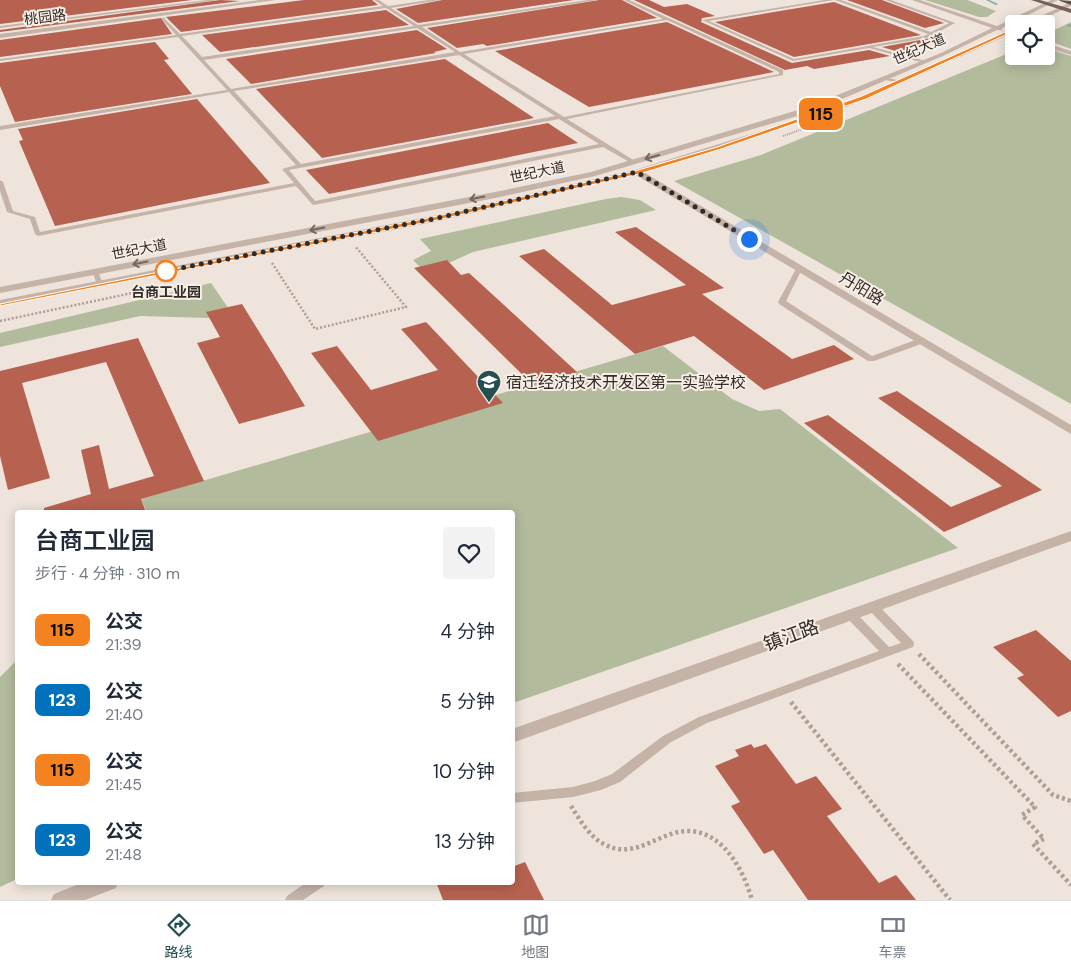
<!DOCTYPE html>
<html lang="zh">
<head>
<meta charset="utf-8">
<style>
	:root { --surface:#fff; --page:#f2f2f3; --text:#1f2937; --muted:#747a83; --line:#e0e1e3; --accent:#224f4f }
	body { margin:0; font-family:"DM Sans","Noto Sans SC",sans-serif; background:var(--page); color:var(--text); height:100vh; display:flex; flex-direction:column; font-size:19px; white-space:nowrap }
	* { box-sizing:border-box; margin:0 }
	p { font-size:16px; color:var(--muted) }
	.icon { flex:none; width:28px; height:28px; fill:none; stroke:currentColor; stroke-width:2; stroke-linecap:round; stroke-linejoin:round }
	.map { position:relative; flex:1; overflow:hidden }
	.panel { position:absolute; left:15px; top:510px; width:500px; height:375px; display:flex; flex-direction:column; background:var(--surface); border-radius:5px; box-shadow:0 2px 12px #0003 }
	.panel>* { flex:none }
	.badge { padding:0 10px; border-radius:8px; font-size:18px; line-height:32px }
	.fabs { position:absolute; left:1005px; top:15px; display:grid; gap:10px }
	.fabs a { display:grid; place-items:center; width:50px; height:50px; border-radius:5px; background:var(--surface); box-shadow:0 2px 12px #0003; font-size:25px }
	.you { position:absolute; width:25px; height:25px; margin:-12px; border:4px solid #fff; border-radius:50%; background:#1a73e8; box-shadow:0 0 0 8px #1a73e833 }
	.map>.badge { position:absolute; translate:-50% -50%; box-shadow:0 0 0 2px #fff }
	.round { display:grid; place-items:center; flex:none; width:52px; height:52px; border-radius:5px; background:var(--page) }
	.headline { display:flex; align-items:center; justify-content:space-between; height:85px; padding:0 20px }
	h1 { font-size:24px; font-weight:600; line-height:38px }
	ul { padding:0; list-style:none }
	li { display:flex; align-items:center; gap:15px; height:70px; padding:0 20px }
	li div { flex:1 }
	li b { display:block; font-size:19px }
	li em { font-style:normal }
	li .badge { min-width:55px; font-weight:700; text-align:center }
	.dock { display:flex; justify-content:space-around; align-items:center; height:70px; border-top:1px solid var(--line); background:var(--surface); font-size:14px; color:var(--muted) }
	.dock a { display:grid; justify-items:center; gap:2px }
	.dock .selected { color:var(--accent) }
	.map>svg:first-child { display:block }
	.green { fill:#b3bb9d }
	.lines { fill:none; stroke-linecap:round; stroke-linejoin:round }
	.stream { fill:#7da8a7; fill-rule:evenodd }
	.building { fill:#b76250 }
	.path-far2 { stroke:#b09d93; stroke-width:2; stroke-dasharray:1 1; stroke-linecap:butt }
	.path-far1 { stroke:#b09d93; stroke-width:2.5; stroke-dasharray:2 2; stroke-linecap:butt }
	.path { stroke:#b09d93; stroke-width:4.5; stroke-dasharray:3 3; stroke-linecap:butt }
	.service { fill:#c5b3a8; fill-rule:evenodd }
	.minor { fill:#c5b3a8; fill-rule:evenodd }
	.tertiary { fill:#c5b3a8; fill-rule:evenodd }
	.primary { fill:#73615a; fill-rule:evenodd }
	.trunk { fill:#62524c; fill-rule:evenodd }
	.oneway { stroke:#746861 }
	.line { fill:#f58220; stroke:#fff }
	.walk { stroke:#322a27; stroke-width:5; stroke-dasharray:0 9 }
	.stop-dot { fill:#fff; stroke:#f58220; stroke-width:2.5 }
	.labels { text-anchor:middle; stroke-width:4; stroke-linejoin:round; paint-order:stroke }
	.far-street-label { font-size:14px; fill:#322a27; stroke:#f7eee6 }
	.far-stop-label { font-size:14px; font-weight:bold; fill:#322a27; stroke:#f7eee6 }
	.street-label { font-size:16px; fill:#322a27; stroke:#f7eee6 }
	.poi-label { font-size:16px; fill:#322a27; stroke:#f7eee6; text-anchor:start }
	.near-street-label { font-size:19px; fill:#322a27; stroke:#f7eee6 }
</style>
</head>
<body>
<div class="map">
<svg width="1071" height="900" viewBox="0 0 1071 900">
	<rect width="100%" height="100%" fill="#eee4db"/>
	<path class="green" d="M925,0H967L996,11L987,17H979Z
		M1071,22V49L1046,40V34Z
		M1046,48L1071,56V404L674,181L761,155L1014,51V56H1046Z
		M621,197L640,200L656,210L473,252L451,262L422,269L413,260L431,251L420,239L606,199Z
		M211,283L231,312L208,318L140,316L0,347V333Z
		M663,346L732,399L759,411L780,409L958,548L513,703L512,512H147L141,499Z
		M17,660V879L0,887V677Z"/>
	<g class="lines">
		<path class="stream" d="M986,0H989L998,4L996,5Z
			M1068,24L1071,25V27L1067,26Z"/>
	</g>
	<path class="building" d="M0,0H192L0,24Z
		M220,0L240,1L0,32V30Z
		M304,0H372L378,5L181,32L166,17Z
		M442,0H574L418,23L396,9Z
		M599,0H622L657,18L487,46L483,44L457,48L427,28Z
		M634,0H649L664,7L687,4L715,16L702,18L701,22L792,63L869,50L890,56L814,69L807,66L785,70Z
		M847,0H882L944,23L925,28Z
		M834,2L921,35L794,57L715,22Z
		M386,10L409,25L220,52L202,35Z
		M161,18L172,34L0,57V40Z
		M667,22L774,72L589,107L495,51Z
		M417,30L447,49L434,52L436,53L251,84L226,59Z
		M931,38L902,53L882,47Z
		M155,42L169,59L164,60L192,94L15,122L0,86V63Z
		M445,59L534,118L322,158L256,89Z
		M197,99L270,183L55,226L19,141L23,140L18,129Z
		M548,123L578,143L329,194L306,170Z
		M636,227L724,288L702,294L792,359L834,345L854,359L764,390L694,336L635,354L519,256L544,249L612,305L686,285L615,232Z
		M447,260L461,275L469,273L577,372L533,385L414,268Z
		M242,304L305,406L239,424L197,343L220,337L206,312Z
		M426,322L503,403L378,441L311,353L337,346L371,390L438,370L401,329Z
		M138,338L204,481L141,499L146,512H44V508L91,494L81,450L99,445L109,489L154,476L106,362L22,383L50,478L8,490L0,456V371Z
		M897,391L1042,490L944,532L804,423L828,415L951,507L1002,486L878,398Z
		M1036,630L1071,661V711L1058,717L1017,678L1024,675L993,647Z
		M751,744L754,748L766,744L796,784L816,776L842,809L827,816L879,883L896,875L916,900H808L773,850L764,854L731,806L740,802L715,766L739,756L735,750Z
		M525,862L544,900H443L436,882H512V867Z"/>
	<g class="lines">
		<path class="path-far2" d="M783,136L834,118"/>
		<path class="path-far1" d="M272,263L315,329L406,307L355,246
			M0,321L151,289"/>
		<path class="path" d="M919,654L1053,795L1071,801
			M898,664L1035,807L1022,815L1044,839L1033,844L1071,885
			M791,702L950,900
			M571,806C580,820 590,838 606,845C629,857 650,841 671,834C715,819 742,864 752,900"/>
		<path class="service" d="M207,0H218L0,28V26Z
			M374,0H379L388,6L429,0H440L391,8L418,25L587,0H597L422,27L460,52L663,19L624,0H629L783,70V75L567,119L635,161V163L633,164L603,147L314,205L312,204L296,186L38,236L35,234L30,219L7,212L0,191V180L3,182L13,211L35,217L40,232L294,183L282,169L296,165L229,92L0,130V126L227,90L178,37L0,61V59L176,35L162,19L163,17L180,34L383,6ZM386,8L414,26L202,57L182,36ZM667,20L779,72V74L564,117L464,54ZM417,28L455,52L231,89L204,60ZM459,55L555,116L301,164L234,91ZM559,119L599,144L315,201L289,170Z
			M824,0H834L709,21L794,59L924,36L928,34L835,0H841L931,32L949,23L885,0H891L955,23L927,38L873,47L926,61V62L924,63L869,48L793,61L702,20Z
			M887,78L903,81V82L901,83L885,80V78Z
			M799,267L802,269L786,301L872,356L918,339H924L925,341L924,343L874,361H868L779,304L778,302L796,269Z
			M95,269L98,271L103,284L102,285H98L97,284L92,271Z
			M872,602L876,603L913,641L914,644L913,647L707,723L671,742L620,782L601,790L573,797L512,803V793L573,787L595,781L612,774L663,736L699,717L879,651L846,617L845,614L846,611L850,610L854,611L889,647L901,643L868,609L867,606L868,603Z
			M307,882H325L324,886L303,900H285L287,896Z"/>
		<path class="minor" d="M634,170H640L1071,425V434L634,174Z
			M1071,531V541L512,743V729Z
			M84,882H118L116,888L85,900H51L54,894Z"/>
		<path class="tertiary" d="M260,0H276L0,38V34Z
			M912,0H920L997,26L1051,0H1058L1002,28V30H997L945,55L814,111L595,176L495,198L0,293V287L495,192L591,172L808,107L941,53L992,28Z
			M1071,2V6L1032,24H1024Z
			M1014,28V32L953,60L948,59Z
			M1046,43L1071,51V55L1046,47Z
			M933,65L936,67L935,68L842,109L835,107Z
			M767,129L774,131L640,174L433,222L0,306V300L433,216L635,170Z"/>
		<path class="primary" d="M1031,0H1040L1071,9V13Z"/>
		<path class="trunk" d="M1059,0L1071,1V5L1060,1Z"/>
	</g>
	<defs><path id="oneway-shaft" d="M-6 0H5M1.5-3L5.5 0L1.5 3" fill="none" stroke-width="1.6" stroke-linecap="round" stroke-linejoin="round" transform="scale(1.25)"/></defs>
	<g class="oneway">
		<use href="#oneway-shaft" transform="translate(652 157) rotate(164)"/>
		<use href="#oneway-shaft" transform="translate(477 198) rotate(169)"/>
		<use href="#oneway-shaft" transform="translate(317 229) rotate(169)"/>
		<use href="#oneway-shaft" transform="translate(140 263) rotate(169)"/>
	</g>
	<path class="line" d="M1012,29L1016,30L866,99L721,149L639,174L433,221L0,306V304L433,217L635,171L717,147L862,96Z"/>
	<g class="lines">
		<path class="walk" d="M166,271L433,219L637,172L749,239"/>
	</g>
	<defs>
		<symbol id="school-pin" viewBox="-11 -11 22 30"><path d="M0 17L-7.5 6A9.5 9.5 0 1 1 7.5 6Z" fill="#224f4f" stroke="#f7eee6"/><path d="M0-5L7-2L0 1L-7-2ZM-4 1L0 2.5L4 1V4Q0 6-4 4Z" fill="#fff"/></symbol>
	</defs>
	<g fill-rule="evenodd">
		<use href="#school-pin" x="475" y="368" width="28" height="38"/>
	</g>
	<circle class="stop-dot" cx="166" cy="271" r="10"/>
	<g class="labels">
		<g class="far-street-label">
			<text transform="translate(45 17) rotate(-7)" y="5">桃园路</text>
			<text transform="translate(919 49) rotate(-24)" y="5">世纪大道</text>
			<text transform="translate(537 172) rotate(-12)" y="5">世纪大道</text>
			<text transform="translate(139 249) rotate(-11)" y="5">世纪大道</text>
		</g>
		<g class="far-stop-label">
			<text x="166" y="297">台商工业园</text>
		</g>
		<g class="street-label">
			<text transform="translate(862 288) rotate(31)" y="6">丹阳路</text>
		</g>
		<g class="poi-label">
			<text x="506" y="388">宿迁经济技术开发区第一实验学校</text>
		</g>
		<g class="near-street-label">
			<text transform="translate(791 635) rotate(-20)" y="7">镇江路</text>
		</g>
	</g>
</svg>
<div class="fabs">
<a><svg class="icon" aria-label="locate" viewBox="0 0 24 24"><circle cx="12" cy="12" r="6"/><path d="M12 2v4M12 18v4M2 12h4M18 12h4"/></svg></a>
</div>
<div class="you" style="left:749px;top:239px"></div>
<b class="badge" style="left:821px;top:114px;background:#f58220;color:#111">115</b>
<section class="panel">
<div class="headline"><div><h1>台商工业园</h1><p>步行 · 4 分钟 · 310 m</p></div><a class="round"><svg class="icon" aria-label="heart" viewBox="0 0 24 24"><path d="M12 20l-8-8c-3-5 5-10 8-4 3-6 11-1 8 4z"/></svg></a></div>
<ul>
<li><span class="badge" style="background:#f58220;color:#111">115</span><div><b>公交</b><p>21:39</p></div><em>4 分钟</em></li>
<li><span class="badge" style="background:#0072bc;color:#fff">123</span><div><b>公交</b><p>21:40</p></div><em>5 分钟</em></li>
<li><span class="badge" style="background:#f58220;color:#111">115</span><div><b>公交</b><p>21:45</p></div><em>10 分钟</em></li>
<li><span class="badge" style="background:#0072bc;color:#fff">123</span><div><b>公交</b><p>21:48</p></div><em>13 分钟</em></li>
</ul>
</section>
</div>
<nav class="dock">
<a class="selected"><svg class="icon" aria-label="directions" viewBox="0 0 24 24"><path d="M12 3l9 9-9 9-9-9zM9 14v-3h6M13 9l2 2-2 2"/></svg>路线</a>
<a><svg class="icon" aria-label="map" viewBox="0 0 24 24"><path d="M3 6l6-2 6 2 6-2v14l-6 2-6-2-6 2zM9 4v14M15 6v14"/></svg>地图</a>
<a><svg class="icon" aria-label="tickets" viewBox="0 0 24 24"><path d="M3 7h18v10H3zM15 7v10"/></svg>车票</a>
</nav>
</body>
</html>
